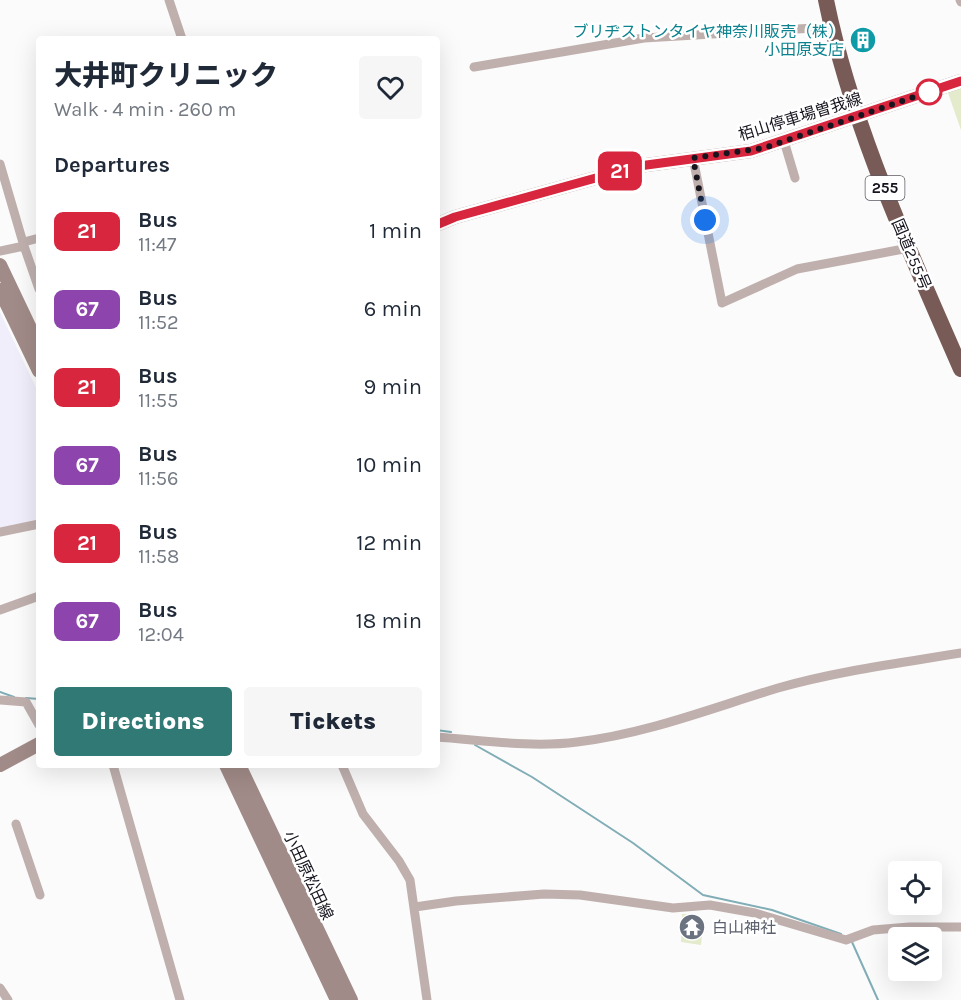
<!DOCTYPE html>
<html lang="en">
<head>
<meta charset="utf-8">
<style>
	:root { --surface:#fff; --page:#f6f6f7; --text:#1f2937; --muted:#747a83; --accent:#317974 }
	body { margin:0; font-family:Karla,"Noto Sans JP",sans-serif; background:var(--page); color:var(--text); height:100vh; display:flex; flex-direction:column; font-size:22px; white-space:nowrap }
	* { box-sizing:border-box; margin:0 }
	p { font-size:20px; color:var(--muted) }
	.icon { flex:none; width:33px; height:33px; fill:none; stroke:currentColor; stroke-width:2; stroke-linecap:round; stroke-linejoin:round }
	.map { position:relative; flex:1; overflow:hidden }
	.side { position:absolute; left:36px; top:36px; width:404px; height:732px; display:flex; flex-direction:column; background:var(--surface); border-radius:6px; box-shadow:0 6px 24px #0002 }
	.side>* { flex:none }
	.badge { padding:0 12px; border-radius:9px; font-size:21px; line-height:39px }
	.fabs { position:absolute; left:888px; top:861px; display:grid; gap:12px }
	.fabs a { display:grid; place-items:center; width:54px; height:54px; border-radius:6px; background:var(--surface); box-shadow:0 6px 24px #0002; font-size:30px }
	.you { position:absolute; width:30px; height:30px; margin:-15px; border:4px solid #fff; border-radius:50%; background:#1a73e8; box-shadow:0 0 0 9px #1a73e833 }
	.map>.badge { position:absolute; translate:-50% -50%; box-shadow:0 0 0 3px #fff }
	h2 { padding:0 18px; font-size:22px; line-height:54px }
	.round { display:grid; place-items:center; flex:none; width:63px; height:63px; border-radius:6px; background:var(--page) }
	.overview { display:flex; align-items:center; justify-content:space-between; height:102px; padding:0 18px }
	h1 { font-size:28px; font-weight:800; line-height:45px }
	.primary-button { display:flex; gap:12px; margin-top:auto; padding:12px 18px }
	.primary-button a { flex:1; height:69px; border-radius:6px; background:var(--accent); color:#fff; font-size:24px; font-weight:800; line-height:69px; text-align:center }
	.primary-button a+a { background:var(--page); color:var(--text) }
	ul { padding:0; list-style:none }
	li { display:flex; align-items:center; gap:18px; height:78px; padding:0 18px }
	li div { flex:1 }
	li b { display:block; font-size:22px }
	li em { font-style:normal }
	li .badge { min-width:66px; font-weight:700; text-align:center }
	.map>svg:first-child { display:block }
	.built { fill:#f1eefc }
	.green { fill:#e3ebcc }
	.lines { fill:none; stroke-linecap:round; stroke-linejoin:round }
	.stream { stroke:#81adb6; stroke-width:2 }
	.street { stroke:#bfb0ae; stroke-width:9 }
	.secondary { stroke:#a18b88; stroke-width:14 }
	.highway { stroke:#785b57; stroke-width:16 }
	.line-casing { stroke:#fff; stroke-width:14 }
	.line { stroke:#d7263d; stroke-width:9 }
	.walk { stroke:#17141e; stroke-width:6; stroke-dasharray:0 10.8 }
	.stop-dot { fill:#fff; stroke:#d7263d; stroke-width:3 }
	.labels { text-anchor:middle; stroke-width:5; stroke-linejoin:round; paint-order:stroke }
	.shield { fill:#fff; stroke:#5d5a62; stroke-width:1.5 }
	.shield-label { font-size:15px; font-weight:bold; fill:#17141e }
	.culture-label { font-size:16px; fill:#0d838f; stroke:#fff; text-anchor:end }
	.street-label { font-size:16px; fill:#17141e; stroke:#fff }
	.worship-label { font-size:16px; fill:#5b616d; stroke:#fff; text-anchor:start }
</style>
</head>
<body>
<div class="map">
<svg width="961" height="1000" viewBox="0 0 961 1000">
	<rect width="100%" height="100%" fill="#fbfbfb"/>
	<path class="built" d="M0,312L39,394V521L0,529Z"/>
	<path class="green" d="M961,85V130L947,90Z
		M682,914H688V924L703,925L701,945L681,942Z"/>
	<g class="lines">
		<path class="stream" d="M0,692L14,697
			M26,698L39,699
			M436,730L451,732
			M475,745L532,777L633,843L703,895L772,910L841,934
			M852,942L878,1000"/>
		<path class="street" d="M169,0L182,39
			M960,0L961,2
			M474,67L644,38L832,27
			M784,141L795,178
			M693,158L722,303L797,269L909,248
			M0,164L24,246L0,251
			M24,242L39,238
			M24,246L39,289
			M0,532L39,524
			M0,610L39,596
			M0,700L26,702L39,725
			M436,737C482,740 531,748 577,742C646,734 712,708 778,688C838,671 900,663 961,653
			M113,765L180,1000
			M342,765L363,814L399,861L410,880L427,1000
			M16,824L40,895
			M415,907L456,901L544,894L580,895L673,908L710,905L755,913L846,940L873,930L909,927H961
			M0,988L8,1000"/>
		<path class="secondary" d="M436,225L455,217L639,166L751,151L961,81
			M0,265L39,347
			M0,290L39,371
			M0,765L39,744
			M226,765L337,1000
			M239,765L351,1000"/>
		<path class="highway" d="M826,0C852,128 909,249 961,369"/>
	</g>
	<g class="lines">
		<defs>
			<path id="line" d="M436,225L455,217L639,166L751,151L961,81"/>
		</defs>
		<use href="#line" class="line-casing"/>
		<use href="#line" class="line"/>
		<path class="walk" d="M705,220L693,158L764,148L929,92"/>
	</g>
	<defs>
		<symbol id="building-disc" viewBox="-11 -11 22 22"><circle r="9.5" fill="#0f9aa8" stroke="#fff"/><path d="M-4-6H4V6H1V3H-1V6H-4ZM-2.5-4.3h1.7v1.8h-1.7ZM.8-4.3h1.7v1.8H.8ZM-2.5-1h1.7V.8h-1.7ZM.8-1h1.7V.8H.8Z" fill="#fff"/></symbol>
		<symbol id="temple-disc" viewBox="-11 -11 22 22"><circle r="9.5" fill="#6b7280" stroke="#fff"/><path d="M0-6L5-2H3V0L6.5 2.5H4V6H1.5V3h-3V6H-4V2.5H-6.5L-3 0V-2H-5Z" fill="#fff"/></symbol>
	</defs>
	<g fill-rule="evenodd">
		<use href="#building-disc" x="848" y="25" width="30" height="30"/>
		<use href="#temple-disc" x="677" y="912" width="30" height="30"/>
	</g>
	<circle class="stop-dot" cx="929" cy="92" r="12"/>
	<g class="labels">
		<rect class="shield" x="865.5" y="176" width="39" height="24" rx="4.5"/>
		<g class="shield-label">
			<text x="885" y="193">255</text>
		</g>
		<g class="culture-label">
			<text x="844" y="37">ブリヂストンタイヤ神奈川販売（株）<tspan x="844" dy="18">小田原支店</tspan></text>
		</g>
		<g class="street-label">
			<text transform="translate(800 116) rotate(-17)" y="6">栢山停車場曽我線</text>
			<text transform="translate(912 254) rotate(67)" y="6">国道255号</text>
			<text transform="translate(309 875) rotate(65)" y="6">小田原松田線</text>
		</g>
		<g class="worship-label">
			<text x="712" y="933">白山神社</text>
		</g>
	</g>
</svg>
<div class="fabs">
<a><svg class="icon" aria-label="locate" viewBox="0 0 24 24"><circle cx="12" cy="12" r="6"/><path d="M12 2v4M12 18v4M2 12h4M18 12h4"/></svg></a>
<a><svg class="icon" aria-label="layers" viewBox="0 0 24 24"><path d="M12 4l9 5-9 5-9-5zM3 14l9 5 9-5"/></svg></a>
</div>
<div class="you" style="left:705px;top:220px"></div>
<b class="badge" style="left:620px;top:171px;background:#d7263d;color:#fff">21</b>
<section class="side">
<div class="overview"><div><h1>大井町クリニック</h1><p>Walk · 4 min · 260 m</p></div><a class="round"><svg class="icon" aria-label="heart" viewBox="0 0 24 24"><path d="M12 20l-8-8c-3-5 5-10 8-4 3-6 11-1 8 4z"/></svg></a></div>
<h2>Departures</h2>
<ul>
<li><span class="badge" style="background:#d7263d;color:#fff">21</span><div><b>Bus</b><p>11:47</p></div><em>1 min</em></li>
<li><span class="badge" style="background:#8e44ad;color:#fff">67</span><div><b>Bus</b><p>11:52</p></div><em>6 min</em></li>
<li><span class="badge" style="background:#d7263d;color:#fff">21</span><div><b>Bus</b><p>11:55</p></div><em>9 min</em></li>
<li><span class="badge" style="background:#8e44ad;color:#fff">67</span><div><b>Bus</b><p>11:56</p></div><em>10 min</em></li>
<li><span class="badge" style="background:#d7263d;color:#fff">21</span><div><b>Bus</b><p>11:58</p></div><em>12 min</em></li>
<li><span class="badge" style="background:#8e44ad;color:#fff">67</span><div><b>Bus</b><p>12:04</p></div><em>18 min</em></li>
</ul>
<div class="primary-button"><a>Directions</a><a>Tickets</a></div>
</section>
</div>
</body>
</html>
